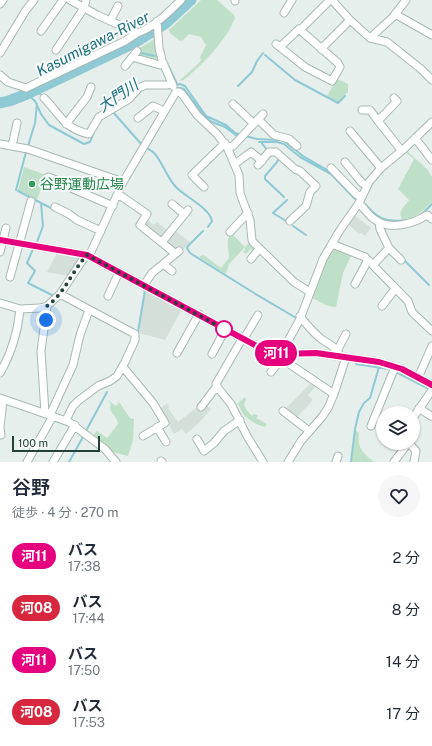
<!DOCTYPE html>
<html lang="ja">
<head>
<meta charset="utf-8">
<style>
	:root { --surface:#fff; --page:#f6f6f7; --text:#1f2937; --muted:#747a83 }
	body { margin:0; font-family:"Public Sans","Noto Sans JP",sans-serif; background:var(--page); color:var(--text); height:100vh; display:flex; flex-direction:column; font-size:15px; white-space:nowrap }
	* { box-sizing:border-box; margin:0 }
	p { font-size:13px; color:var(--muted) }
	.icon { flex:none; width:22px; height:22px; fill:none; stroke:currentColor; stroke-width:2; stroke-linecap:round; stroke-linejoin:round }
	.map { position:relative; height:462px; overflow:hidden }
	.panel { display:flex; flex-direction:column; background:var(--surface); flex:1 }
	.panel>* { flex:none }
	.badge { padding:0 8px; border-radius:13px; font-size:14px; line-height:26px }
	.tools { position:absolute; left:376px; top:406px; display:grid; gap:8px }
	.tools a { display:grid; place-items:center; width:44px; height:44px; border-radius:50%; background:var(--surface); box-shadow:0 1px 3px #0004; font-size:20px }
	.scale { position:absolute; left:12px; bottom:10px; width:88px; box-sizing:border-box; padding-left:4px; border:2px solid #24423a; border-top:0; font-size:11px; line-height:14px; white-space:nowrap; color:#24423a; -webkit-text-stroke:3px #f7fbf9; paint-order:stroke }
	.you { position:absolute; width:20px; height:20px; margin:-10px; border:3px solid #fff; border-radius:50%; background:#1a73e8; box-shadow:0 0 0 6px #1a73e833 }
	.map>.badge { position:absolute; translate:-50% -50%; box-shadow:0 0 0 2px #fff }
	.round { display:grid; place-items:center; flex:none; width:42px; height:42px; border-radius:21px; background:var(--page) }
	.headline { display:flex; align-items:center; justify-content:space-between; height:68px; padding:0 12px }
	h1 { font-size:19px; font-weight:600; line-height:30px }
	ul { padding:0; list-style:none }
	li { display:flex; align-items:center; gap:12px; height:52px; padding:0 12px }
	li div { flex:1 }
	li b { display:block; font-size:15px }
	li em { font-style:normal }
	li .badge { min-width:44px; font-weight:700; text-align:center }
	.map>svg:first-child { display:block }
	.built { fill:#d4dfda }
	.green { fill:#bfe0c8 }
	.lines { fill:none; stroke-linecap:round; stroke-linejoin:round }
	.stream { stroke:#8ec9d4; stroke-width:2 }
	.river { stroke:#8ec9d4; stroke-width:11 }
	.minor-casing { stroke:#a8b8b2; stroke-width:9 }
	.minor { stroke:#fff; stroke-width:7 }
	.line-casing { stroke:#fff; stroke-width:9 }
	.line { stroke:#e6007e; stroke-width:6 }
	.walk { stroke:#24423a; stroke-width:4; stroke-dasharray:0 7.2 }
	.leisure-dot { fill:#2e9e5b; stroke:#f7fbf9; stroke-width:1.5 }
	.stop-dot { fill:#fff; stroke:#e6007e; stroke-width:2 }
	.labels { text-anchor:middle; stroke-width:4; stroke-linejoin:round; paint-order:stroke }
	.leisure-label { font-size:14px; fill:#27864d; stroke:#f7fbf9; text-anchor:start }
	.water-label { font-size:15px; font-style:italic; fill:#1c6f80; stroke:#f7fbf9 }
</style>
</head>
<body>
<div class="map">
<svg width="432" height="462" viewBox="0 0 432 462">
	<rect width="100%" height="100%" fill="#e6efeb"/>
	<path class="built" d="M353,214L371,228L365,236L361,233L359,234L347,223Z
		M146,219L154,225L157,222L168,231L163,238H160L144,225Z
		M174,230L190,242L181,252L174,249L167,243L166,240Z
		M57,253L79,257L80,260L69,276L47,272Z
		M145,290L182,309L165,340L139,333Z
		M312,382L317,385L308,395L313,400L295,419L284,410Z
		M167,403L169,406L168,408L178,422L197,407L201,409L205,404L211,409L199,423L186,434L182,429L174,434L160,409Z"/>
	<path class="green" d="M201,0H217L233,14L235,18C226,41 203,64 184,80L179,81L198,64L201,60L200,57L206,45L201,37L189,34L183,40L180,41L170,33L169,30Z
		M155,39L158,58L156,59L139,55L138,49Z
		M337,79L348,84V92L338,102L327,96Z
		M406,150L427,169L432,177V202C423,210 415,220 402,219C397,211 405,206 409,200L398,189L414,159L404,151Z
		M24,167L46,175L37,200L18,190Z
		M231,233L245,247L250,242L256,248L254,251L250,249L246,254L243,252L245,250V247L229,264L226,274L199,257L203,255L205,256L221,268L229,258C229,249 225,241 231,233Z
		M333,246L352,254L343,273L336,307C327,307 319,301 310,297L322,266Z
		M245,397L246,400C241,406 248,411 252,416L254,414L257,415L258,416L256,419H258L267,424L265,427C258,425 249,421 244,415C241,412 241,407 237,404Z
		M108,400L116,406L119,402L130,418L134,419L133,440L128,456L109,451L92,436L97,431L107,438L118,424C118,415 107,413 111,404Z
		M355,430L359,433C357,449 363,453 374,462H351Z"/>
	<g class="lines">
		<path class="stream" d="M139,40V45
			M140,49L141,53L155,56
			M265,55L295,80L338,103L345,96
			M169,67L177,84
			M175,85L180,84L185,86L206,116L226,125L235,133L241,135
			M36,86L40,94
			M238,86L252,72L257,61L263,53
			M162,88H172
			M178,88H181L184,89L205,117L212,122L225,127L237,136
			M27,94L35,101L41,114L49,125L84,144L90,142L94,132
			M113,112L142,145
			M245,136L257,139L278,140
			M284,141L303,156L329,171
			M259,142H277L284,144L300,157L331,174L355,199
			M261,142L267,150
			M28,146L35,123L37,104
			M145,147C148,149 151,150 153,152C162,160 166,177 176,187C184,196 210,208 212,221L208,227
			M278,157L279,158L277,162L265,176V179L284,197
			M16,190L26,152
			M18,191L41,203L43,226L37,242
			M41,203L53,209
			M365,204C378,219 386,223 406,220
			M420,216L432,204
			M286,221L273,213L287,200
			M293,226L306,235
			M203,231L188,246L187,248L190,253L254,293L298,319
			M33,249L27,263L35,271L28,283L54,296L52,298
			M403,259L429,285
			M138,332L145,290
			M356,364L388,369
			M396,372L431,390
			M87,429L107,392
			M69,462L84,435
			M351,462L355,429L359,412L364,403L370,398L379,367"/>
		<path class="river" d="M0,103L9,101L27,94L134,43L166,23L191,0"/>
		<defs>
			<path id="minor" d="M70,0L97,15L137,33C152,29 170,11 181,0
				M235,0V1
				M332,0L350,20L370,38L387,42L421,69L432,80
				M0,4L3,0
				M284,13L292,0
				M395,14L432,35
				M110,21L118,6
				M157,21L159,48L162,60L173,86
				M304,26L330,0
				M41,31L63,0
				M370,38L393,17L406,0
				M276,44L305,67L332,81L340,67L338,63L299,29L280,47
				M321,49L350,20
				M56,50L84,8L86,0
				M0,53L26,10L34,0
				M132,57L160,65L163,64
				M125,66L137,51
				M0,75L8,82L26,88L125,41L137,33
				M176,92H179L182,94L197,115L217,134L227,147L239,175L240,193L250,220L252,240L253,242L294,282L310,292
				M44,98C60,114 64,129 89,134L99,117L129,99L139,88L145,85H167L172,83
				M394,98L397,101L378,121L401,150
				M233,104L254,124
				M362,110H370L378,121
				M138,118L153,106L164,111
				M258,119L274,135L289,139L297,146
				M66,124L87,97L91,87
				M350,131L381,168
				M415,138L432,160
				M0,144L28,149L123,182
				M12,146L17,123
				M227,147L233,146L263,114
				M345,162L362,183L367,185
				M235,164L251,152L262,161
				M258,165L269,152H276L295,169L300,171L316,186L310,192L306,206L290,221
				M331,168L357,195L361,196
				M48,177L67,184L71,188L113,206
				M204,187L192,175L225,143
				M118,194L147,214L140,225L171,250L175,254
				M359,203C364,208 368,215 374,219C389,231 413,224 427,215L432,219
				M172,204L184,214
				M55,207L69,214L77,220L101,231
				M230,232L248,213
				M0,240L87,255L264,350L281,354L316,353L379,362L402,369L432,385
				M162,242L188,210
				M332,244L365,257L408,301L412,312L432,331
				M389,248L401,260
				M0,252L6,228
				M251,259L259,249
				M163,264L172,271
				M373,265L389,248L380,229L379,222
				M10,277L31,201
				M355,284L368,260
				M144,285L152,273L179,251
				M60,294L133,333L135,334V340L125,362L117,376L110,381L98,386L78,401L73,406L66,420
				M108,296L119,272
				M0,303L20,309L40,308L47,306L60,294L82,261L91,252L123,182L176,92
				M382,306L395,289
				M300,316C306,324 312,331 320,338C328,344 337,347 341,357
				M242,339L216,384L218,388L231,404L247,436L263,462
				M243,340L258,315
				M338,349L346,334
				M177,353L199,314
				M212,354L225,330
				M123,367L153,403L165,423L143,436
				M271,372L282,358
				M0,373C11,354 18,330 20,309
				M418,378L432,346
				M334,394L285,361L281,354L300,319L323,259L340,230L359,203L369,182L381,168L405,148L432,122
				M0,398L69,422L105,449L116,462
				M201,407L217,386
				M419,408L431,416
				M283,411L309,431
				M45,413L41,351L47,306
				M50,415L73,365L80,335L89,310
				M413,418L432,390
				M371,426L395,367
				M157,427L166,442
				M1,435L0,427L3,400
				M197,439L204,451L214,443L224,431L240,420
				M409,443L416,451L414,462
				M161,461L162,462
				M27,462L53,416
				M53,462L75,425
				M288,462L301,441L322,417L328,408L334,394L346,357
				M336,462L338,456
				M394,462L408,443"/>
		</defs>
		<use href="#minor" class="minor-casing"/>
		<use href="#minor" class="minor"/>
	</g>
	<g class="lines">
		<defs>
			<path id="line" d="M0,240L87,255L264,350L281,354L316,353L379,362L402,369L432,385"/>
		</defs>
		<use href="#line" class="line-casing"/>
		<use href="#line" class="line"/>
		<path class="walk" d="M46,320L47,306C65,293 72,271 87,255L224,329"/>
	</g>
	<circle class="leisure-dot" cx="32" cy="184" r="4"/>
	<circle class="stop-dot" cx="224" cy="329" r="8"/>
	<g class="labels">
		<g class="leisure-label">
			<text x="40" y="189">谷野運動広場</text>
		</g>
		<g class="water-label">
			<text transform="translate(93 44) rotate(-27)" y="5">Kasumigawa-River</text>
			<text transform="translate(118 96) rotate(-34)" y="5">大門川</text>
		</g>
	</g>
</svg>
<div class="tools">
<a><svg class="icon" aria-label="layers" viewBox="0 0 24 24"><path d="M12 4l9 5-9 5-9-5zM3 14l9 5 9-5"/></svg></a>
</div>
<div class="scale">100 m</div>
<div class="you" style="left:46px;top:320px"></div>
<b class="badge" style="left:276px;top:353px;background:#e6007e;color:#fff">河11</b>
</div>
<section class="panel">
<div class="headline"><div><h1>谷野</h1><p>徒歩 · 4 分 · 270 m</p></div><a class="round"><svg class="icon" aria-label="heart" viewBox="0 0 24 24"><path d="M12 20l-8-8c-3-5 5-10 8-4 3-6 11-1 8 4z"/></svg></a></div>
<ul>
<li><span class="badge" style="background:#e6007e;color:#fff">河11</span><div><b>バス</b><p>17:38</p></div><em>2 分</em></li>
<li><span class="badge" style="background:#d7263d;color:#fff">河08</span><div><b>バス</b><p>17:44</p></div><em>8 分</em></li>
<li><span class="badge" style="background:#e6007e;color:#fff">河11</span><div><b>バス</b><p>17:50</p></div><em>14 分</em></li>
<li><span class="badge" style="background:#d7263d;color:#fff">河08</span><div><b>バス</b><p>17:53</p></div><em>17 分</em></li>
</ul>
</section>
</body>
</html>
